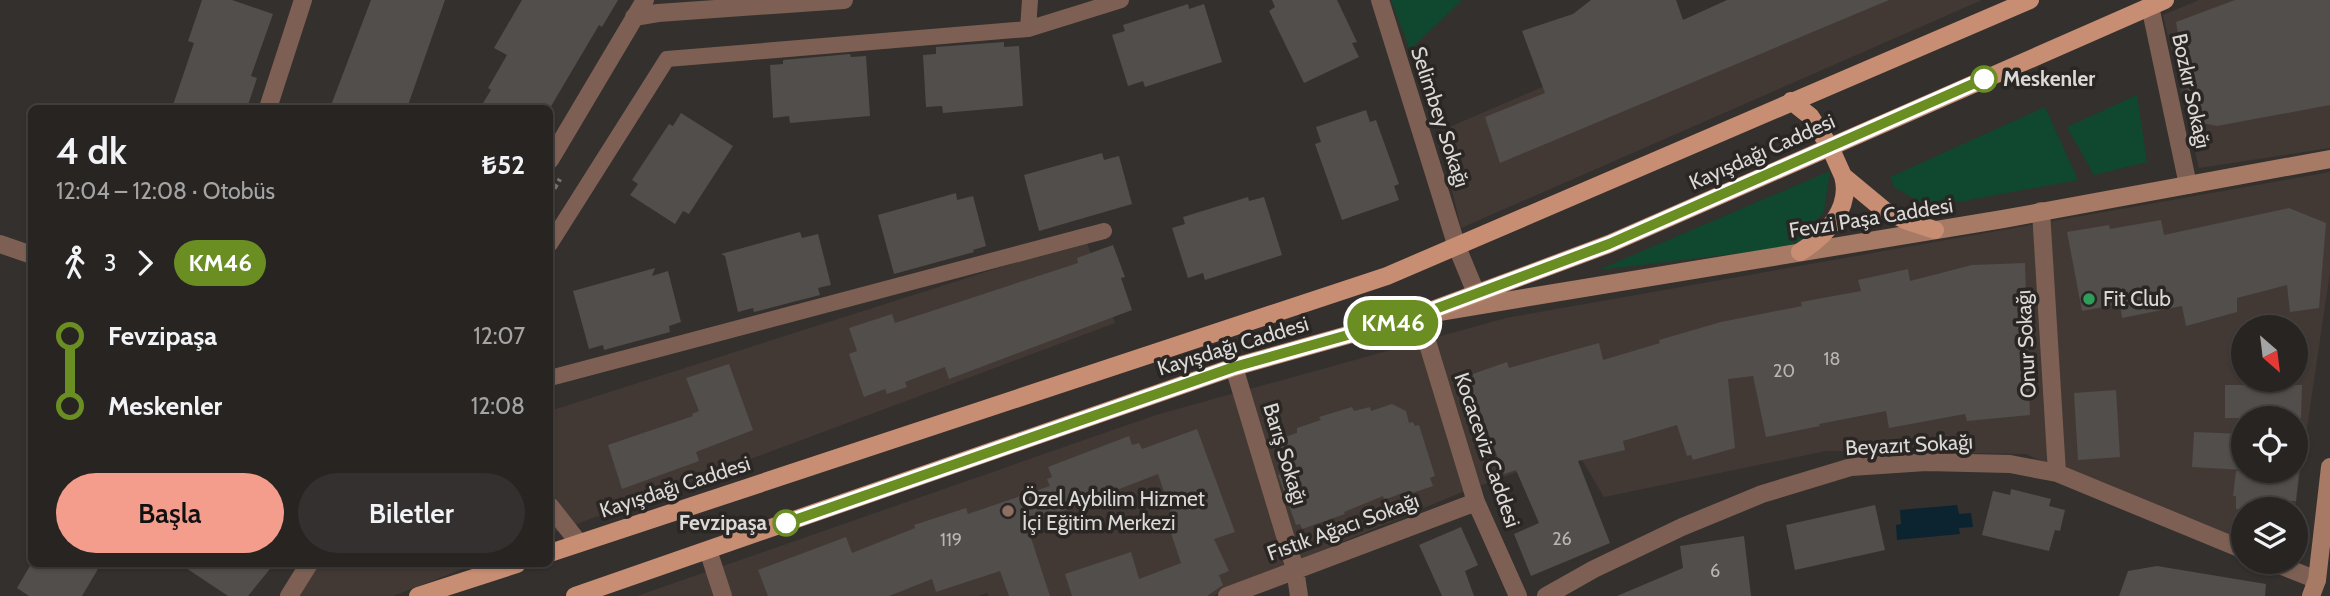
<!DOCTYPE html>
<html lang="tr">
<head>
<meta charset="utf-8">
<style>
	:root { --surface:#272422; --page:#33302f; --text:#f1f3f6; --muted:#a4a4a5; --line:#434140; --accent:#f49d8c }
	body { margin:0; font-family:Cabin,sans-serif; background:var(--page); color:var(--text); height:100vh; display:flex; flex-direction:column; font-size:26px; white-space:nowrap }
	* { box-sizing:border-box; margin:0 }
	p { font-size:23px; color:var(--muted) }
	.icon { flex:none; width:38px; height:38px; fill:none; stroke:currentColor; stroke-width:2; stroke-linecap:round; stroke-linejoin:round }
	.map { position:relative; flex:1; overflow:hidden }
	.details { position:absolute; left:28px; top:105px; width:525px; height:462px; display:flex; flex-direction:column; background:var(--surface); border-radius:10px; box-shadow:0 2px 5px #0004,0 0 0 2px var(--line) }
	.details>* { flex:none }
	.badge { padding:0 14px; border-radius:23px; font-size:24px; line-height:46px }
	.needle { width:46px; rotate:152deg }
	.fabs { position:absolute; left:2231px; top:315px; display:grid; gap:14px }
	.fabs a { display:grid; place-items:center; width:77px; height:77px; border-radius:50%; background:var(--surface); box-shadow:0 2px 5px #0004,0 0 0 2px var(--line); font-size:35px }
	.map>.badge { position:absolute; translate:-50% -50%; box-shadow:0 0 0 4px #fff }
	.legs { display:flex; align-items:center; gap:10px; height:77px; padding:0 28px; font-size:23px }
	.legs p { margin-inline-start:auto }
	.summary { display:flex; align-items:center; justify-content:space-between; height:119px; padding:0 28px }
	h1 { font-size:38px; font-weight:600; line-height:52px }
	.primary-button { display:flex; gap:14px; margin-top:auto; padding:14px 28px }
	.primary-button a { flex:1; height:80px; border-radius:42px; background:var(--accent); color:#111; font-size:28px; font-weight:600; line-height:80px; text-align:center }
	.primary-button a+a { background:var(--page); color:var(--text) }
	ul { padding:0 28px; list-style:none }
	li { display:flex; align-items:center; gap:24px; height:70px; font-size:26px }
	li i { display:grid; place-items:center; width:10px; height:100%; margin:0 9px; background:currentColor }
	li i::after { content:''; width:18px; height:18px; margin:-9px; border:5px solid; border-radius:50%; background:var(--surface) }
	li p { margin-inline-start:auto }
	li:first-child i { background:linear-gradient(#0000 50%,currentColor 0) }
	li:last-child i { background:linear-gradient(currentColor 50%,#0000 0) }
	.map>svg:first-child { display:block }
	.built { fill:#433934; fill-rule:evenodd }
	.green { fill:#10472f }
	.water { fill:#0b2430 }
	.building { fill:#514e4b }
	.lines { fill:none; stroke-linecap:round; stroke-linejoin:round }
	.path { stroke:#757270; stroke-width:4.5; stroke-dasharray:5 3.5; stroke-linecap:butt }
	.lane { stroke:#7d6053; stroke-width:16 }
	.street { stroke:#7d6053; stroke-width:18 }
	.secondary { stroke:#a77a65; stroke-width:18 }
	.primary { stroke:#c88e73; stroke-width:18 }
	.line-1-casing { stroke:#fff; stroke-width:16 }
	.line-1 { stroke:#6b8e23; stroke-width:10 }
	.stop-1-dot { fill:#fff; stroke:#6b8e23; stroke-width:3.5 }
	.leisure-dot { fill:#2e9e5b; stroke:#2a2624; stroke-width:2.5 }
	.education-dot { fill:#8d6e63; stroke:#2a2624; stroke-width:2.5 }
	.labels { text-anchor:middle; stroke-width:7; stroke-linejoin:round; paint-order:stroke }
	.number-label { font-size:18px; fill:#b8b6b4 }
	.stop-label { font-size:21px; font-weight:bold; fill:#dbd9d7; stroke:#2a2624; text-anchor:start }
	.street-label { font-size:21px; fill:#dbd9d7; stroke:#2a2624 }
	.poi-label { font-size:21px; fill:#dbd9d7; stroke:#2a2624; text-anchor:start }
</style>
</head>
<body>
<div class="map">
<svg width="2330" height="596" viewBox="0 0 2330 596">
	<rect width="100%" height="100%" fill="#34302e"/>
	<path class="built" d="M1744,0H1982L1461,228L1438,132Z
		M2199,0H2330V148L2199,168L2163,15Z
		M2330,172V272L2295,509H2244L2243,549L2026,454L1826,451L1604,497L1576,450L1455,495L1213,596H989L987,593L978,596H637L1156,415L1506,318ZM2244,327H2296V380H2244ZM2244,418H2296V471H2244Z
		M1086,240L1115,323L550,534V411Z
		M317,564H475L393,596H298Z"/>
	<path class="green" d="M1391,0H1462L1410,50Z
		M2137,95L2147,162L2094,175L2067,127Z
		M2045,107L2078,180L1964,201H1918L1894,187L1890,177Z
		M1830,171L1824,211L1803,239L1785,248L1598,270Z"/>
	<path class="water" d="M1957,505L1959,514L1971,513L1973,527L1959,528L1960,534L1897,540L1896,525L1901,524L1900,510Z"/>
	<path class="building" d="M202,0H232L273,14L251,76L257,78L247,108H172L194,43L188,41Z
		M371,0H445L407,108H330Z
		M522,0H618L602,27L599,25L550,108H480L491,90L488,88L507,55L494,48Z
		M1272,0H1337L1357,42L1352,43L1359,57L1304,83L1269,11L1275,7Z
		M1591,0H1676L1683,20L1727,0H1889L1500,163L1485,117L1545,93L1522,31L1573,14Z
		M2235,0H2330V105L2217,126L2193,121L2176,22Z
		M1188,4L1189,9L1204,4L1222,62L1145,87L1143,81L1128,86L1112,35L1125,31L1123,25Z
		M1004,42V47L1019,46L1023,106L943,113L942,106L926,107L923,55L936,54V47Z
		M850,54L851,57L866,56L870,116L790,123L789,116L773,118L770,65L783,64V60Z
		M1366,110L1370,122L1376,120L1399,184L1394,186L1399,200L1342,220L1315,144L1321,142L1316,127Z
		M681,113L733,146L689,214L683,211L675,224L630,195L638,184L632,180L669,124L673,126Z
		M1102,153L1104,160L1119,156L1132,204L1039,231L1024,175Z
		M956,193L957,200L973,196L986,246L973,250L974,252L894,274L878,215Z
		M1248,197L1249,201L1264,197L1282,255L1205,280L1203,273L1188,278L1172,228L1185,224L1183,217Z
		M2289,208L2326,223L2319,308L2290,312L2287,285L2237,298V312L2186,326L2182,306L2122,318L2120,304L2082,311L2067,232L2109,225L2110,229L2161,220L2164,235Z
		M800,232L802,238L818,234L831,285L818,288L820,295L754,312L753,308L738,312L725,256L721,254Z
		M1113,245L1125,277L1121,278L1132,310L949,379L945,367L905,382L907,387L887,394L885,389L864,397L849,354L857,351L849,328L892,314L895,323L1078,263L1077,258Z
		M2025,263L2030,415L1967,421L1965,414L1889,428L1886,411L1819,424L1820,426L1766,437L1753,376L1728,379L1735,448L1693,460L1691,455L1687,456L1677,425L1623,441L1625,450L1578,461L1610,543L1531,576L1514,534L1539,523L1516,470L1504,474L1467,376L1507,362L1509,368L1599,343L1603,360L1660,343L1659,340L1721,322L1802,306L1801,302L1861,291L1858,280L1908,269L1910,281L1972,265Z
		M655,268L652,276L668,271L681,322L669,326L670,332L604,350L603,345L589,349L573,291Z
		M729,364L753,430L696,452L699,461L622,489L608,445L693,416L692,414L699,411L686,378Z
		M2225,385H2302L2301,418H2225Z
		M2116,390L2120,457L2078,460L2074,393Z
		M1392,404L1406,411L1409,423L1413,422L1415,426L1419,425L1435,476L1430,478L1433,486L1406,495L1405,492L1384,500L1383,496L1344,512L1345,514L1302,529L1300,524L1296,525L1278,475L1281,474L1276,458L1285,437L1297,433V428L1321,420L1319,417L1352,407L1354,411L1370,407L1371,411Z
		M1197,429L1235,532L1214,539L1229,571L1219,575L1223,585L1207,596H1072L1065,574L1131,552L1139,579L1181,563L1167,521L1173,519L1158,474L1032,523L1036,537L1031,538L1050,596H1009L1000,571L936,592L932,579L889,596H768L758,570L846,537L852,553L915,528L914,525L966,508L968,514L1050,486L1047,479L1052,477L1048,467L1129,436L1132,445L1139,443L1142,449Z
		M2194,432L2244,434V470L2192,467Z
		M2236,471H2299L2296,501H2291L2290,509H2236V496H2233Z
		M2011,489L2051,499L2049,506L2065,510L2060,531L2055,530L2049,551L1982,535L1993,491L2010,495Z
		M1875,505L1885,550L1795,570L1786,525Z
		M1461,527L1478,565L1465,571L1474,596H1442L1419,545Z
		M1744,536L1751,596H1617L1683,568L1680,546Z
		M31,564H101L82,596H29L17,588Z
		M180,564H274L248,596H228Z
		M2157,566L2266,584L2265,596H2119L2128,571Z"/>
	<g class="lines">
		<path class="path" d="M550,196L560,179"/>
		<path class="lane" d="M1028,29L1030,0
			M550,244L667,59L1028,29L1121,0
			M550,378L1104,231"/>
		<path class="street" d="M1380,0L1457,247L1476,293
			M2150,6L2188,185
			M634,17L658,13L844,0
			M268,108L303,0
			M550,160L645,0
			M2041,211L2057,473
			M0,244L32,255
			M1419,315L1476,502L1518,596
			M1234,367L1295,569L1299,596
			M550,506L579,543
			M708,550L723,596
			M2272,562L2317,580
			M289,596L309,564
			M1227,596L1476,502
			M1546,596L1594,569L1682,527L1762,494L1851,467L1926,462L2010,464L2057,473L2244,550"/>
		<path class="secondary" d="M1439,312L2003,219L2330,159
			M2311,596L2317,580L2330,467"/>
		<path class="primary" d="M1791,101L1810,116L1830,147L1843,176L1884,210L1907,221L1935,230
			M1800,252C1826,236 1852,208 1843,176
			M550,553L1387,276L2030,0
			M418,596L517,564
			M575,596L1234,367L1419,315L1609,244L2165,0"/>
	</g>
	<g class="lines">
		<defs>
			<path id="line-1" d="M786,523L1234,367L1419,315L1609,244L1984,79"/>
		</defs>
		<use href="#line-1" class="line-1-casing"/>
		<use href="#line-1" class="line-1"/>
	</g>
	<g class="stop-1-dot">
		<circle cx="1984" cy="79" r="12"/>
		<circle cx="786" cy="523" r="12"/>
	</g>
	<circle class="leisure-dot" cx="2089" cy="299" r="7"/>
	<circle class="education-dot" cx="1008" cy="511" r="7"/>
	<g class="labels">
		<g class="number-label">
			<text x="1832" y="365">18</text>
			<text x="1784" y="377">20</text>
			<text x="1562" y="545">26</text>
			<text x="951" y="546">119</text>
			<text x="1715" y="577">6</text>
		</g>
		<g class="stop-label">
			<text x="2003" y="86">Meskenler</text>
			<text x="767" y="530" text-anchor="end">Fevzipaşa</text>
		</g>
		<g class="street-label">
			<text transform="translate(2191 91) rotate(78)" y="7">Bozkır Sokağı</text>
			<text transform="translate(1440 117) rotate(72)" y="7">Selimbey Sokağı</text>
			<text transform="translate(1762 152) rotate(-24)" y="7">Kayışdağı Caddesi</text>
			<text transform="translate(1871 218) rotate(-9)" y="7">Fevzi Paşa Caddesi</text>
			<text transform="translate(2026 344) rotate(-93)" y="7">Onur Sokağı</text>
			<text transform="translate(1233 346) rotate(-17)" y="7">Kayışdağı Caddesi</text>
			<text transform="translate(1909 445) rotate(-3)" y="7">Beyazıt Sokağı</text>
			<text transform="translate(1487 450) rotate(71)" y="7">Kocaceviz Caddesi</text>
			<text transform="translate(1285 454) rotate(73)" y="7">Barış Sokağı</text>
			<text transform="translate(675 487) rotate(-18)" y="7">Kayışdağı Caddesi</text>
			<text transform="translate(1343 527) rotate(-20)" y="7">Fıstık Ağacı Sokağı</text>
		</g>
		<g class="poi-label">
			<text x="2103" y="306">Fit Club</text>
			<text x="1022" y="506">Özel Aybilim Hizmet<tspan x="1022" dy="24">İçi Eğitim Merkezi</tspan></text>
		</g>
	</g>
</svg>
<div class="fabs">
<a><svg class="needle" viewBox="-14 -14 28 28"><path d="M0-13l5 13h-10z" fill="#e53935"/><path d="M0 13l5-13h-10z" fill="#a4a4a5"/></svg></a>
<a><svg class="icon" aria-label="locate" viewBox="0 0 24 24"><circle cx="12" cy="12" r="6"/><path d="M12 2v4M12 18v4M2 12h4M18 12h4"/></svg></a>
<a><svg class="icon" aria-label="layers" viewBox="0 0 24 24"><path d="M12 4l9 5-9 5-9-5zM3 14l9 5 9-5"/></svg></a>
</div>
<b class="badge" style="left:1393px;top:323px;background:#6b8e23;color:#fff">KM46</b>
<section class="details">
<div class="summary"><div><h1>4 dk</h1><p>12:04 – 12:08 · Otobüs</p></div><b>₺52</b></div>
<div class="legs"><svg class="icon" aria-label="walk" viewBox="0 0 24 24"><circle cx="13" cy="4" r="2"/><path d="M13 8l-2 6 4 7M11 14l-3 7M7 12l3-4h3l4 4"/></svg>3<svg class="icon" aria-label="forward" viewBox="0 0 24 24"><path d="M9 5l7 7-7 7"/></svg><b class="badge" style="background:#6b8e23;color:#fff">KM46</b></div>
<ul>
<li><i style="color:#6b8e23"></i><b>Fevzipaşa</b><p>12:07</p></li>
<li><i style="color:#6b8e23"></i><b>Meskenler</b><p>12:08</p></li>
</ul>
<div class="primary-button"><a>Başla</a><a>Biletler</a></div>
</section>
</div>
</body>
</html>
